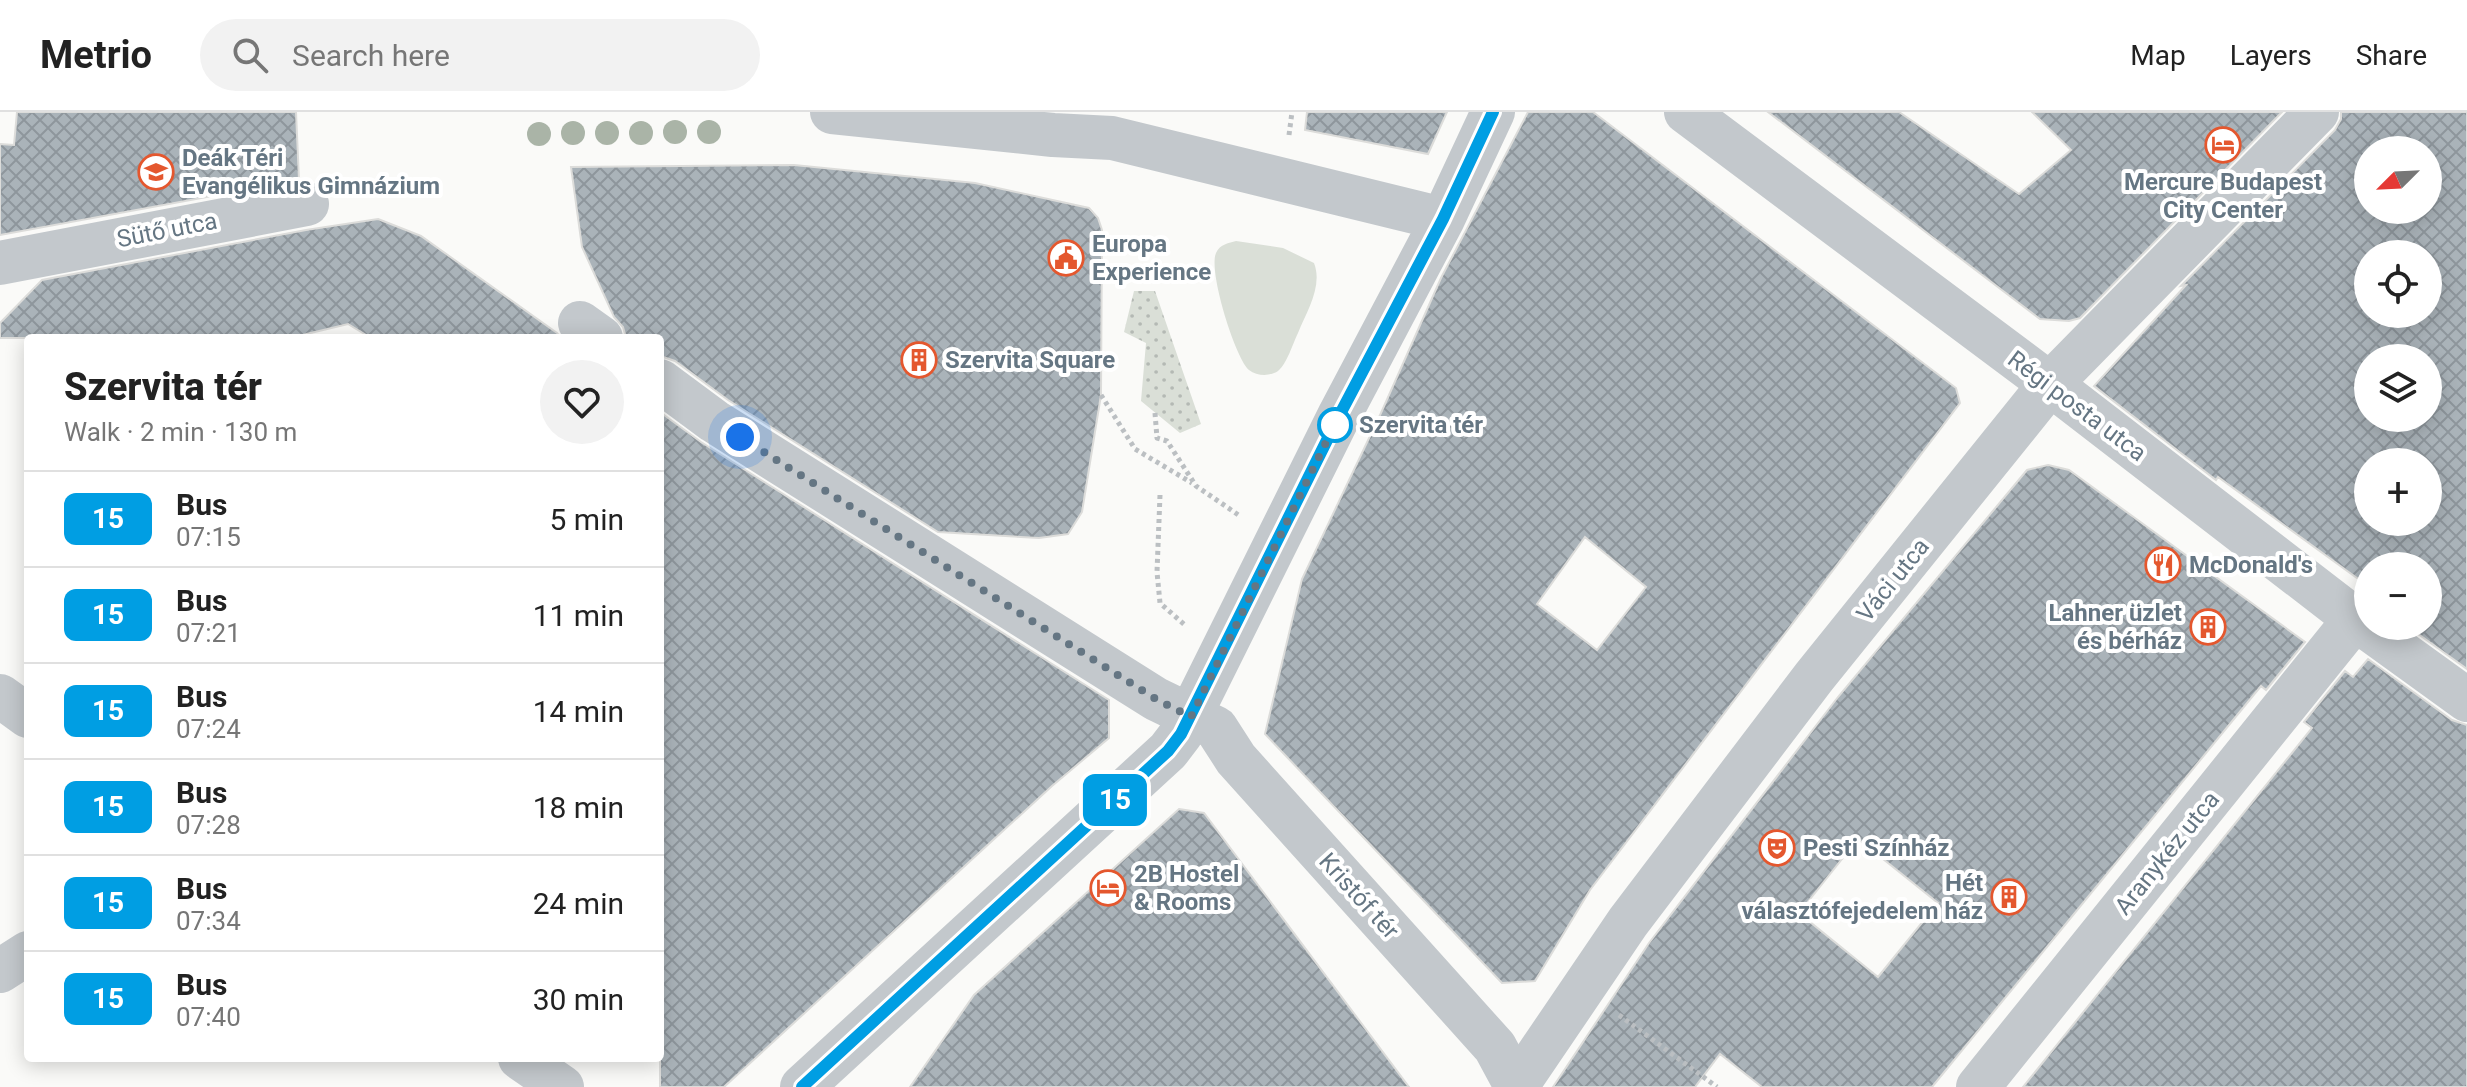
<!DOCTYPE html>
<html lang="en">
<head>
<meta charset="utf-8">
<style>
	:root { --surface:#fff; --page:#f2f2f2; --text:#222; --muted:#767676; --line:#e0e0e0 }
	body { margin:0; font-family:Roboto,sans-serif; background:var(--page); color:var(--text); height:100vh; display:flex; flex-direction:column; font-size:30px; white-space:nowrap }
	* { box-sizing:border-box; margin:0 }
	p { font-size:26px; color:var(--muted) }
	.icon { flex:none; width:44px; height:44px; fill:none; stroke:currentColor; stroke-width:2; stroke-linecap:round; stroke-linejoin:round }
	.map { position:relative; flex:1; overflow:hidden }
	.drawer { position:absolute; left:24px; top:222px; width:640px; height:728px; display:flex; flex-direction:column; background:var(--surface); border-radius:8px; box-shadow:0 4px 20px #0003 }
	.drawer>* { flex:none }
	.badge { padding:0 16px; border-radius:12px; font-size:28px; line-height:52px }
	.needle { width:52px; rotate:246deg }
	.buttons { position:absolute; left:2354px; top:24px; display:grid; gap:16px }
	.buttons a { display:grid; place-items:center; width:88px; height:88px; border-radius:50%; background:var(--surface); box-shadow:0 4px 20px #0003; font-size:40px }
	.you { position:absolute; width:40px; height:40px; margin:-20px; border:6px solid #fff; border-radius:50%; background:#1a73e8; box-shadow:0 0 0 12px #1a73e833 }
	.map>.badge { position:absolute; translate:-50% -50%; box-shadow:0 0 0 4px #fff }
	.round { display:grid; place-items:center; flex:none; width:84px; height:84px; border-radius:42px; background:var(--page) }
	.headline { display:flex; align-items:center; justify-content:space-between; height:136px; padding:0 40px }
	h1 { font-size:38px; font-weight:800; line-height:60px }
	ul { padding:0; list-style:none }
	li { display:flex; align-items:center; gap:24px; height:96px; padding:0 40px; border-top:2px solid var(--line) }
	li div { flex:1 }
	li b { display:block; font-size:30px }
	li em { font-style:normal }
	li .badge { min-width:88px; font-weight:700; text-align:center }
	header { display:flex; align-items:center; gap:48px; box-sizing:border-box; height:112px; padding:0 40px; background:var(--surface); border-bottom:2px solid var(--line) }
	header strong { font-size:38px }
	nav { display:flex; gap:44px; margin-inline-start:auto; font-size:28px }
	.search { width:560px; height:72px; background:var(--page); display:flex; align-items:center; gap:20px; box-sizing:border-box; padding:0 28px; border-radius:44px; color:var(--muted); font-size:30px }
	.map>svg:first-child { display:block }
	.grass { fill:#dadfd7 }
	.garden { fill:url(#garden-dots) }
	.building { fill:url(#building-cross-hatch); stroke:#dcdcda; stroke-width:2; fill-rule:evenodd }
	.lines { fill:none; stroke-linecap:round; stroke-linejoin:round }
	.path { stroke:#bbbfc2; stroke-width:5; stroke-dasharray:4 4; stroke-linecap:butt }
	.street { stroke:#c3c8cc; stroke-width:44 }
	.tree { fill:#aab4a7 }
	.line-casing { stroke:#fff; stroke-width:18 }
	.line { stroke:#009ee3; stroke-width:12 }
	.walk { stroke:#657683; stroke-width:8; stroke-dasharray:0 14.4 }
	.stop-dot { fill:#fff; stroke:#009ee3; stroke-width:4 }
	.labels { text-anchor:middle; stroke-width:8; stroke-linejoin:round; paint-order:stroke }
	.poi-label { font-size:24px; font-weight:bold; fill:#657683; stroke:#fff; text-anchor:start }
	.street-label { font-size:24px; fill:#657683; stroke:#fff }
	.stop-label { font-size:24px; font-weight:bold; fill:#657683; stroke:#fff; text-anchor:start }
</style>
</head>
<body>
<header>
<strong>Metrio</strong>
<div class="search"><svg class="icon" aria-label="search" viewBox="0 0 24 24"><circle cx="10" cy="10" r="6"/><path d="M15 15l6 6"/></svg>Search here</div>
<nav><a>Map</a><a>Layers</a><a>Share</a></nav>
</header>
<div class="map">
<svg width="2467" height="975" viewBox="0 0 2467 975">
	<defs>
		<pattern id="garden-dots" width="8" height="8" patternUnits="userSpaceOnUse" patternTransform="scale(2)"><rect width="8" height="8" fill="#dadfd7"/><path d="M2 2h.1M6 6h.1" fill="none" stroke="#b4b9b4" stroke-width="1.8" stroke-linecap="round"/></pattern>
		<pattern id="building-cross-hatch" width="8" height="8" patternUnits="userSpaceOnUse" patternTransform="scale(2)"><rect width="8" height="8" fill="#aab3b9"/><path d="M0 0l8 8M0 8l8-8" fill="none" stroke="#8e969c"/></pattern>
	</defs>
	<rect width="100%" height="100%" fill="#fafaf8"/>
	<path class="grass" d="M1236,129L1283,136L1314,151C1323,174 1307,199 1298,221C1293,231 1287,252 1278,259C1269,265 1257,264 1249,258C1235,245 1208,159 1216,141C1220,132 1229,131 1236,129Z"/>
	<path class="garden" d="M1134,179H1155L1201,312L1180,321L1141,289L1146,231L1124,220Z"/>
	<path class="building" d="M17,0H296L299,68L0,123V32L14,33Z
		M1307,0H1447L1428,42L1305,18Z
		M1528,0H1593L1956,276L1960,291L1590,778L1535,869L1502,871L1265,622L1302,467L1381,301L1441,166ZM1585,425L1646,475L1597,538L1537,492Z
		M1768,0H1899L2019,82L2071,38L2032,0H2282L2080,206L2069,209L2040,207Z
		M2341,0H2467V557L2407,514H2428V454H2368V474L2218,365L2216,368L2094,274L2186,173L2181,174L2335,18L2341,7ZM2368,38H2428V98H2368ZM2368,142H2428V202H2368ZM2368,246H2428V306H2368ZM2368,350H2428V410H2368Z
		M794,53L975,71L1089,96L1098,106L1102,118L1101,283L1082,400L1068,422L1039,426L938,420L728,288L675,249L660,244V226H626L623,215L614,205L582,135L571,55Z
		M378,107L421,124L557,221L561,226H371L348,212L290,226H0V211L42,168L306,118Z
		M660,300L701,330L1109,588V626L1052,674L724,975H660Z
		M2048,353L2069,358L2305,530L2266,578L2261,574L1932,975H1762L1720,942L1695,975H1553L1649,831L1838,585L2027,358ZM1858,727L1938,791L1878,865L1799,801Z
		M2368,547L2452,608L2467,613V975H2023L2312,616L2304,610L2345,559L2353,565Z
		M1179,697L1204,701L1409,975H910L974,883Z"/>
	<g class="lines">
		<path class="path" d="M1289,23L1292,0
			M1101,283L1135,337L1192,371
			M1155,301L1157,326L1167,329L1196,374L1240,404
			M1160,383L1157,460L1160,491L1186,514
			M1619,903L1717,975"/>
		<path class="street" d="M832,0L1053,23L1112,26L1443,107
			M1686,0L2050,272L2355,507L2467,588
			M0,151L307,92
			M580,211L601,226
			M660,269L714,309L1156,587L1216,616L1236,647L1495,935L1516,974
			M0,584L28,604
			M0,859L28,841
			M520,946L562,975
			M802,975L1168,639L1181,622L1339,304L1443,107L1493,0
			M1516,975L1628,810L1814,565L2050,272L2317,0
			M1978,975L2355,507"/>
	</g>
	<g class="tree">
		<circle cx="675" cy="20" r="12"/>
		<circle cx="709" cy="20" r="12"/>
		<circle cx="573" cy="21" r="12"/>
		<circle cx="607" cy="21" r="12"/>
		<circle cx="641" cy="21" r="12"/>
		<circle cx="539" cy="22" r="12"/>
	</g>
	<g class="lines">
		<defs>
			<path id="line" d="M802,975L1168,639L1181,622L1339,304L1443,107L1493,0"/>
		</defs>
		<use href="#line" class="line-casing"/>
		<use href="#line" class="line"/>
		<path class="walk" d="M740,325L1156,587L1191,605L1339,304L1335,313"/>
	</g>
	<defs>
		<symbol id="hotel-ring" viewBox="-11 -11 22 22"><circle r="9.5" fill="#fff" stroke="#e4572e" stroke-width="1.5"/><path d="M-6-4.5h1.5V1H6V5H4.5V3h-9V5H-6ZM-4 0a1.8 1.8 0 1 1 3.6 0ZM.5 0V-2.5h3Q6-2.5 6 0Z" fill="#e4572e"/></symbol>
		<symbol id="school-ring" viewBox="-11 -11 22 22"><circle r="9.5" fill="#fff" stroke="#e4572e" stroke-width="1.5"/><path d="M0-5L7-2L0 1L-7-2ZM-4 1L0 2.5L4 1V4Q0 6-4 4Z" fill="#e4572e"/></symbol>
		<symbol id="civic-ring" viewBox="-11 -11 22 22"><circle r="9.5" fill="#fff" stroke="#e4572e" stroke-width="1.5"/><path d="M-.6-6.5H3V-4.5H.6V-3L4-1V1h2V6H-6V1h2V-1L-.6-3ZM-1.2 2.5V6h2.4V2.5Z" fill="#e4572e"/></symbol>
		<symbol id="building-ring" viewBox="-11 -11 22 22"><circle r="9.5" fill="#fff" stroke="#e4572e" stroke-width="1.5"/><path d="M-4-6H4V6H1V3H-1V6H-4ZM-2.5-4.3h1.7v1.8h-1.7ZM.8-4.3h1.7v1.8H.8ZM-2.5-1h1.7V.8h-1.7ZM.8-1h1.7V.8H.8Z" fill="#e4572e"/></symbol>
		<symbol id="restaurant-ring" viewBox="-11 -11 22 22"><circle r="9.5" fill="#fff" stroke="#e4572e" stroke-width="1.5"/><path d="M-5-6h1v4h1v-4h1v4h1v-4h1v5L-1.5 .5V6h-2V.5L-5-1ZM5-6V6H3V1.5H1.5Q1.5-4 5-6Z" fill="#e4572e"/></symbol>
		<symbol id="theatre-ring" viewBox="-11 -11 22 22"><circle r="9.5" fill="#fff" stroke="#e4572e" stroke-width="1.5"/><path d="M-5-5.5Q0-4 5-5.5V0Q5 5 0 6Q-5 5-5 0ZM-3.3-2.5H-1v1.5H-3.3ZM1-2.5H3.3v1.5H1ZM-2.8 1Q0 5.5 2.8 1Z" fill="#e4572e"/></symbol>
	</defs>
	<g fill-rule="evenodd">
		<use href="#hotel-ring" x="2203" y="13" width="40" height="40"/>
		<use href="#school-ring" x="136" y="40" width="40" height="40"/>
		<use href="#civic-ring" x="1046" y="126" width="40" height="40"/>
		<use href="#building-ring" x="899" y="228" width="40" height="40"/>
		<use href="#restaurant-ring" x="2143" y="433" width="40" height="40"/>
		<use href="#building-ring" x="2188" y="495" width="40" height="40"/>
		<use href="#theatre-ring" x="1757" y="716" width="40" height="40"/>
		<use href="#hotel-ring" x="1088" y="756" width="40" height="40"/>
		<use href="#building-ring" x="1989" y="765" width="40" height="40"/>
	</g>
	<circle class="stop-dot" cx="1335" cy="313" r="16"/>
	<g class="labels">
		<g class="poi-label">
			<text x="182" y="54">Deák Téri<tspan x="182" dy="28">Evangélikus Gimnázium</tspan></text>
			<text x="2223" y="78" text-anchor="middle">Mercure Budapest<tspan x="2223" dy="28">City Center</tspan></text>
			<text x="1092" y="140">Europa<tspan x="1092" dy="28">Experience</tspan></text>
			<text x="945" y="256">Szervita Square</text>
			<text x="2189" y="461">McDonald's</text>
			<text x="2182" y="509" text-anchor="end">Lahner üzlet<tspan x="2182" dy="28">és bérház</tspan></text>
			<text x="1803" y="744">Pesti Színház</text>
			<text x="1134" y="770">2B Hostel<tspan x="1134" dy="28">&amp; Rooms</tspan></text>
			<text x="1983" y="779" text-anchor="end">Hét<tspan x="1983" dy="28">választófejedelem ház</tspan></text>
		</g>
		<g class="street-label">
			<text transform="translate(167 118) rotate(-11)" y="8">Sütő utca</text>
			<text transform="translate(2077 294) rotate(37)" y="8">Régi posta utca</text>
			<text transform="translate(1893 468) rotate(-51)" y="8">Váci utca</text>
			<text transform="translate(2167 741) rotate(-51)" y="8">Aranykéz utca</text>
			<text transform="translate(1359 784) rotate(48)" y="8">Kristóf tér</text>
		</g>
		<g class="stop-label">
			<text x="1359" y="321">Szervita tér</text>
		</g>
	</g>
</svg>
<div class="buttons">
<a><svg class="needle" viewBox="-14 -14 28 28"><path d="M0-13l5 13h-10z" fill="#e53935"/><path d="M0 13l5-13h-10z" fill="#767676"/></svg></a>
<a><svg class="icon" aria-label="locate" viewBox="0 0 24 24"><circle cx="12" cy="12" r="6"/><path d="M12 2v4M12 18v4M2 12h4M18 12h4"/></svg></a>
<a><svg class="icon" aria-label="layers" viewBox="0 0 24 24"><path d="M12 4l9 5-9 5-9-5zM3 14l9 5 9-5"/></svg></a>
<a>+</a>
<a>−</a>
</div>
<div class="you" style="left:740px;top:325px"></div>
<b class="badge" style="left:1115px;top:688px;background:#009ee3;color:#fff">15</b>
<section class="drawer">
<div class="headline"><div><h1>Szervita tér</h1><p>Walk · 2 min · 130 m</p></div><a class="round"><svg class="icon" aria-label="heart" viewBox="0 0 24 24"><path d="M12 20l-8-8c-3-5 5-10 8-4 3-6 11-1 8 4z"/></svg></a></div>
<ul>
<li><span class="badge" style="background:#009ee3;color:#fff">15</span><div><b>Bus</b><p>07:15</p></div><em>5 min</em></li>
<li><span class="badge" style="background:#009ee3;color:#fff">15</span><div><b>Bus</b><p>07:21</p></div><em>11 min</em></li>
<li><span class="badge" style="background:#009ee3;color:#fff">15</span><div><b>Bus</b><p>07:24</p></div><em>14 min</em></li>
<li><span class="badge" style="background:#009ee3;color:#fff">15</span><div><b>Bus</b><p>07:28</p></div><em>18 min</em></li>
<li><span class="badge" style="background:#009ee3;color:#fff">15</span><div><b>Bus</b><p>07:34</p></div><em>24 min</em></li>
<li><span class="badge" style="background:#009ee3;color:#fff">15</span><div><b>Bus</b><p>07:40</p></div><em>30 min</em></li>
</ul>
</section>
</div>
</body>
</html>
